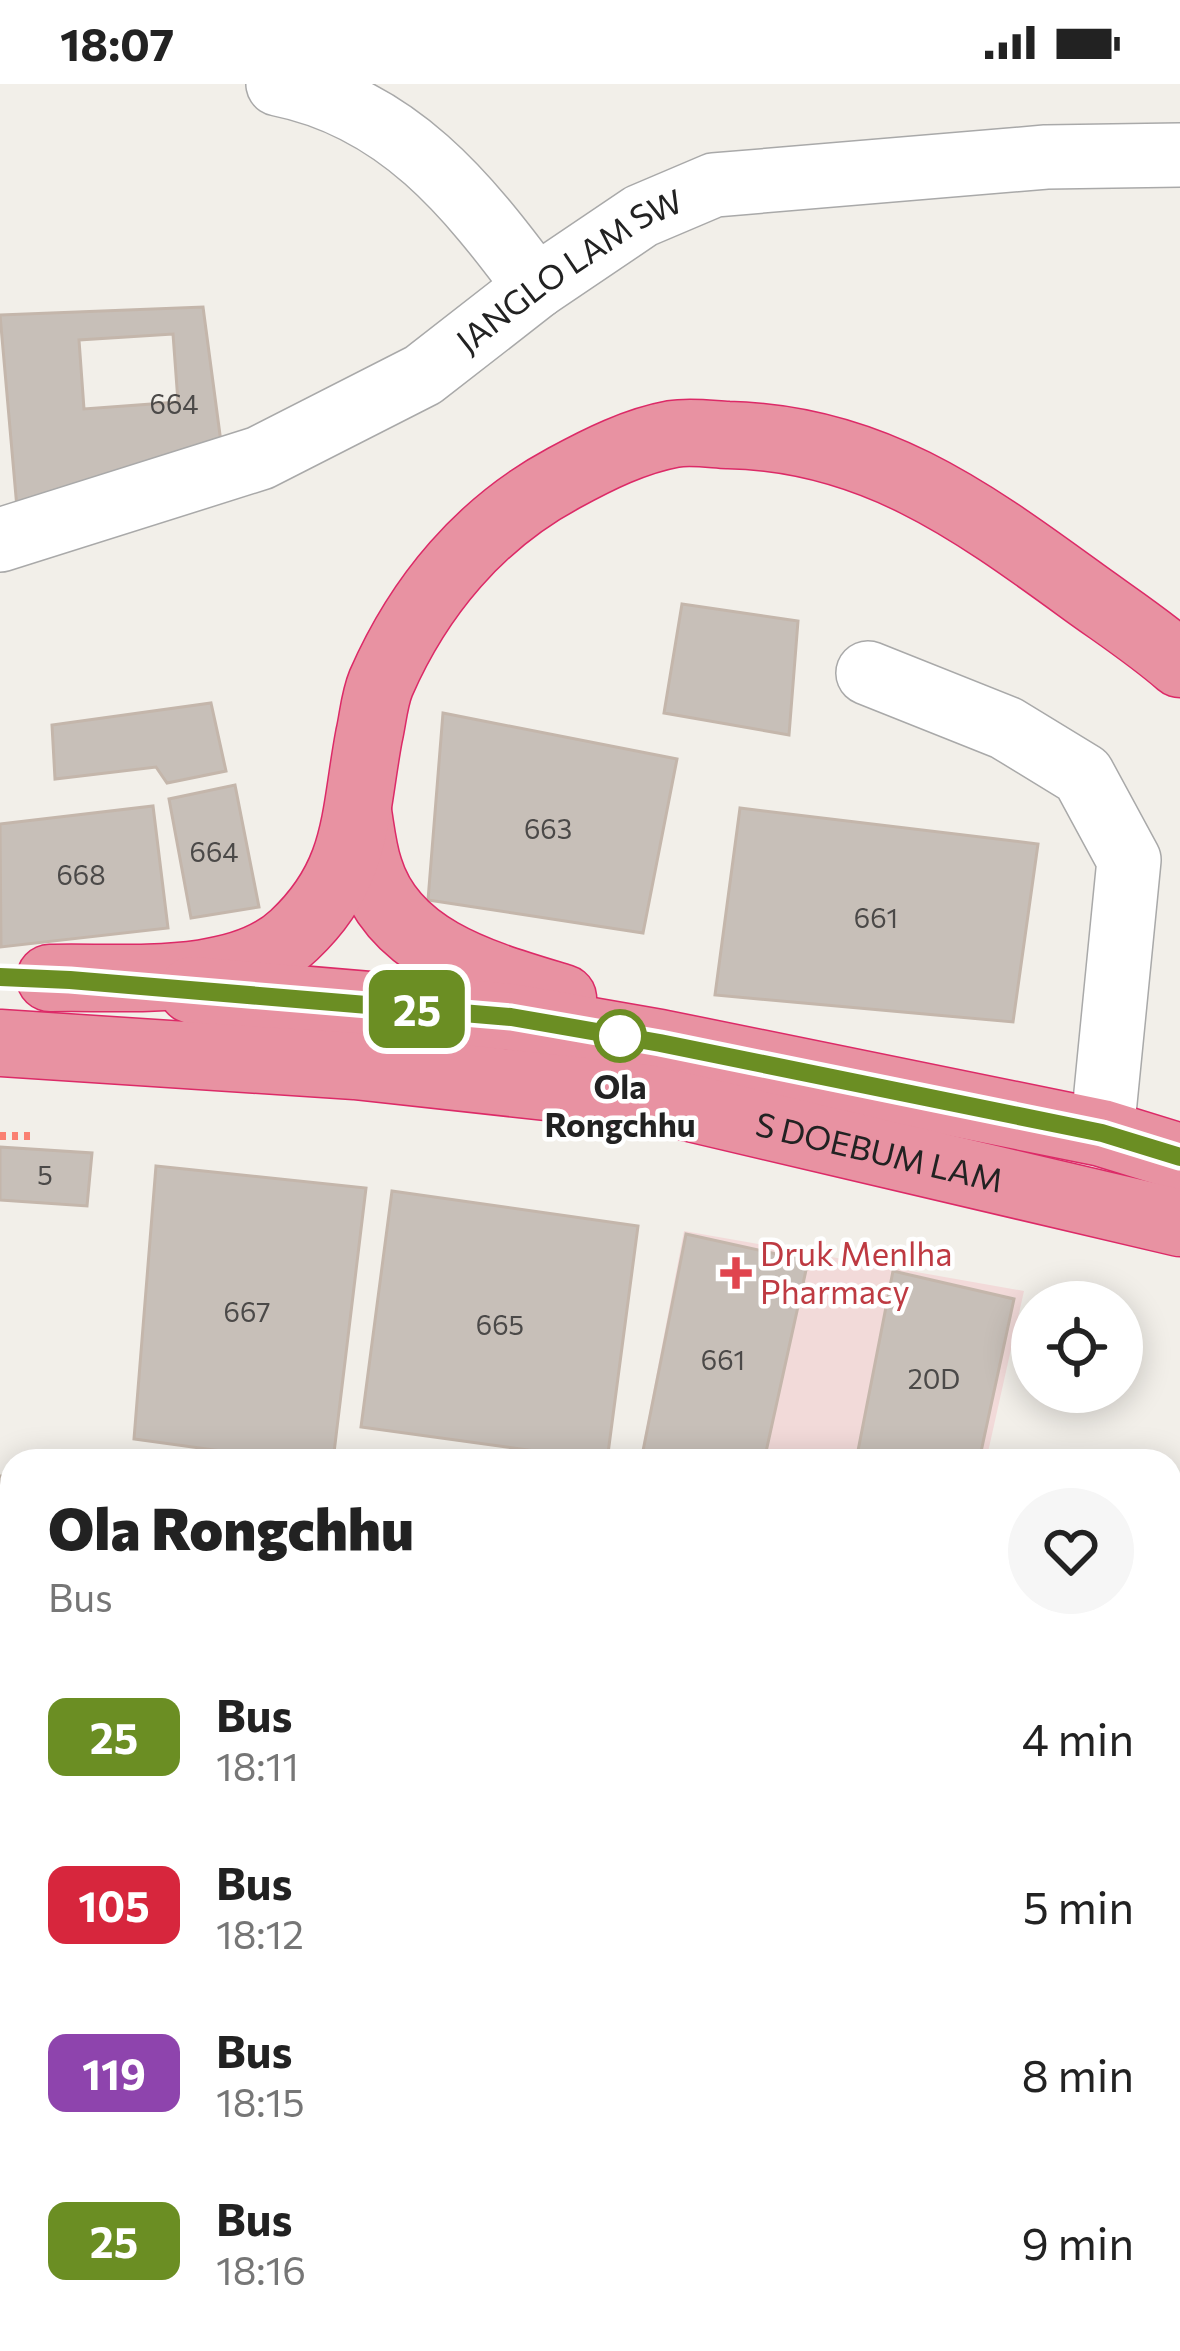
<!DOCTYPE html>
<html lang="en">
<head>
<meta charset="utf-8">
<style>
	:root { --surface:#fff; --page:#f6f6f6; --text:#222; --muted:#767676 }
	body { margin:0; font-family:Commissioner,sans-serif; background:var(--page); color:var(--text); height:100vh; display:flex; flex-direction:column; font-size:45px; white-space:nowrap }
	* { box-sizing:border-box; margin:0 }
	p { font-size:39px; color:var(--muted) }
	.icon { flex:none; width:66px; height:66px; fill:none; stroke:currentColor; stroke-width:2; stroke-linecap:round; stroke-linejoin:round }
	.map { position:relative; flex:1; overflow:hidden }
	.sheet { position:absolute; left:0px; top:1365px; width:1182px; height:903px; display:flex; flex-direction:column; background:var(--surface); border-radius:36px 36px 0 0; box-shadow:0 6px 30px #0003 }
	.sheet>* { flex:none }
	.badge { padding:0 24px; border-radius:18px; font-size:42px; line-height:78px }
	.buttons { position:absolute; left:1011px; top:1197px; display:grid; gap:24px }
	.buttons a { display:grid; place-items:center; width:132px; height:132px; border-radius:50%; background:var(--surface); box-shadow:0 6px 30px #0003; font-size:60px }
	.map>.badge { position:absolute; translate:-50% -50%; box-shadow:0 0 0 6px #fff }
	.round { display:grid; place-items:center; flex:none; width:126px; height:126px; border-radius:63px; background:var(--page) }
	.headline { display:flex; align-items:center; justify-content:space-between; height:204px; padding:0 48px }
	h1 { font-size:57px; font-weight:800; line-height:90px }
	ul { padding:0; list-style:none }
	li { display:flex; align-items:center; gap:36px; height:168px; padding:0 48px }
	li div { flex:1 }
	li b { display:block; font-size:45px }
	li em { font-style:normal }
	li .badge { min-width:132px; font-weight:700; text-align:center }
	.status { display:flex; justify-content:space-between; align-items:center; height:84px; padding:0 60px; background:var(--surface); direction:ltr }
	.status svg { height:33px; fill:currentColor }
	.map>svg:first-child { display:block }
	.commercial { fill:#f2dad9 }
	.building { fill:#c7bfb8; stroke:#c4b6ab; stroke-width:3; fill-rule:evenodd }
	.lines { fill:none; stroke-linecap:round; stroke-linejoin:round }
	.street-casing { stroke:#a9a9a9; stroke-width:66 }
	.highway-casing { stroke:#dc2a67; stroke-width:69 }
	.path { stroke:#fa8072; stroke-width:8; stroke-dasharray:6 6; stroke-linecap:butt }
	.street { stroke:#fff; stroke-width:63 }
	.highway { stroke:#e892a2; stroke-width:66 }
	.line-casing { stroke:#fff; stroke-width:27 }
	.line { stroke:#6b8e23; stroke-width:18 }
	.stop-dot { fill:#fff; stroke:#6b8e23; stroke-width:6 }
	.health-dot { fill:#e0444e; stroke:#fff; stroke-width:4.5 }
	.labels { text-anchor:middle; stroke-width:9; stroke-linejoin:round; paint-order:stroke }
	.number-label { font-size:27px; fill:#4b4948 }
	.street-label { font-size:33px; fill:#222; stroke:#fff }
	.stop-label { font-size:33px; font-weight:bold; fill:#222; stroke:#fff }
	.health-label { font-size:33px; fill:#be3a42; stroke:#fff; text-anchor:start }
</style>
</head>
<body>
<div class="status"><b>18:07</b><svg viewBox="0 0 49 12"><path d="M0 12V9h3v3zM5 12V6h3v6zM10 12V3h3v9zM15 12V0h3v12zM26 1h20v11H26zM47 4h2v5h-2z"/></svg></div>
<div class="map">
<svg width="1180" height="2267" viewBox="0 0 1180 2267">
	<rect width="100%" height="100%" fill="#f2efe9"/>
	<path class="commercial" d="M684,1147L1024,1207L986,1377H640Z"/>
	<path class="building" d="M203,223L222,366L17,424L0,231ZM173,250L178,318L84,325L79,256Z
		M682,520L798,537L789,651L664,629Z
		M211,619L226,687L167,699L156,683L55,695L52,641Z
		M443,629L677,675L643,849L428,816Z
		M235,701L259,823L191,834L169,715Z
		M153,722L168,844L1,863L0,740Z
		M740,724L1038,760L1013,938L715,911Z
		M0,1063L92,1069L87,1122L0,1116Z
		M156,1082L366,1104L333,1377H295L134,1355Z
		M392,1107L638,1142L607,1377L361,1343Z
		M686,1150L808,1177L764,1377H641Z
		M893,1187L1014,1215L979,1377H856Z
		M0,1392H12V1536H0Z
		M0,1763L12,1805V1846L0,1849Z
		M0,1987L12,1990V2046L0,2043Z
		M1170,2120L1180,2129V2187L1170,2199Z
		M0,2234L12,2235V2256H70L68,2267H0Z
		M229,2256H355L351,2267H225Z
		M415,2256H514L533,2267H409Z
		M814,2256H970L963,2267H813L809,2265Z
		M1075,2256H1120L1110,2267H1087Z"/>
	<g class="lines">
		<defs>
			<g id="street">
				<path d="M278,0C398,24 467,110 536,203"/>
				<path id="s1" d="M0,456L260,374L423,291L536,203L641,132L714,101L1046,73L1180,71"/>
				<path d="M868,589L1006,644L1083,691L1129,776L1102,1049"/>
				<path d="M0,1624L12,1621"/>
				<path d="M1170,2027L1180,2033"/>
				<path d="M686,2256L704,2267"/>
				<path d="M143,2267L147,2256"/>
			</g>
			<g id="highway">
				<path d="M358,728C361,746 363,766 369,784C394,867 488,891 563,914"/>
				<path d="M50,894C125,892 237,905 294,851C359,790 354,732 369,652C373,635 374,616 381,599C419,512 480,439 564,394C599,375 635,357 673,350C690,347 710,350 728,351C870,354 968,424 1078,504C1112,529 1148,552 1180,580"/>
				<path d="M192,906L511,933L660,959L1102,1049L1180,1073"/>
				<path id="s2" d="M0,959L355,982L648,1014L1180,1139"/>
			</g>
		</defs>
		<use href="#street" class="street-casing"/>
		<use href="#highway" class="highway-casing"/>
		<path class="path" d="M0,1052H30"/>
		<use href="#street" class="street"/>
		<use href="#highway" class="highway"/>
	</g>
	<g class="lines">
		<defs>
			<path id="line" d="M0,893L70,896L511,933L660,959L1102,1049L1180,1073"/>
		</defs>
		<use href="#line" class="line-casing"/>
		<use href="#line" class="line"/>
	</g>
	<circle class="stop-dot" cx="620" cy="952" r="24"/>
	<path class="health-dot" d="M730 1171h12v12h12v12h-12v12h-12v-12h-12v-12h12z"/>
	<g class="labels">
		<g class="number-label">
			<text x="174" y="330">664</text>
			<text x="548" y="755">663</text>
			<text x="214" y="778">664</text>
			<text x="81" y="801">668</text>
			<text x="876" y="844">661</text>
			<text x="45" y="1101">5</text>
			<text x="247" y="1238">667</text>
			<text x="500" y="1251">665</text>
			<text x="723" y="1286">661</text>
			<text x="934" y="1305">20D</text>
		</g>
		<g class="street-label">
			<text dy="12" stroke="none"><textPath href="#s1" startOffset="636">JANGLO LAM SW</textPath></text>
			<text dy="12" stroke="none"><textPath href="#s2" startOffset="888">S DOEBUM LAM</textPath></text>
		</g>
		<g class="stop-label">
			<text x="620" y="1015">Ola<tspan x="620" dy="38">Rongchhu</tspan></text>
		</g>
		<g class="health-label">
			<text x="760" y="1182">Druk Menlha<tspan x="760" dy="38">Pharmacy</tspan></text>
		</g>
	</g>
</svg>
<div class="buttons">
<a><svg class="icon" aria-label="locate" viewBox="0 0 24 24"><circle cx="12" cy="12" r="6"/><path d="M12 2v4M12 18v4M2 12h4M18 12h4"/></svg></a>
</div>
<b class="badge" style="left:417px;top:925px;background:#6b8e23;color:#fff">25</b>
<section class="sheet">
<div class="headline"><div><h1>Ola Rongchhu</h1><p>Bus</p></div><a class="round"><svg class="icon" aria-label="heart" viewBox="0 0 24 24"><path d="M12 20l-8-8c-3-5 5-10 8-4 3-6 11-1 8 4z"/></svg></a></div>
<ul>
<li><span class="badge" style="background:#6b8e23;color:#fff">25</span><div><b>Bus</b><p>18:11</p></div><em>4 min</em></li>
<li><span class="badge" style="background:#d7263d;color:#fff">105</span><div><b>Bus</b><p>18:12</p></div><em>5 min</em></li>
<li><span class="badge" style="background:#8e44ad;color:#fff">119</span><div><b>Bus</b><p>18:15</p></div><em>8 min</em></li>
<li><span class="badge" style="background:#6b8e23;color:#fff">25</span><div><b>Bus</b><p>18:16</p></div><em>9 min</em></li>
</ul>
</section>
</div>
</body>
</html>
